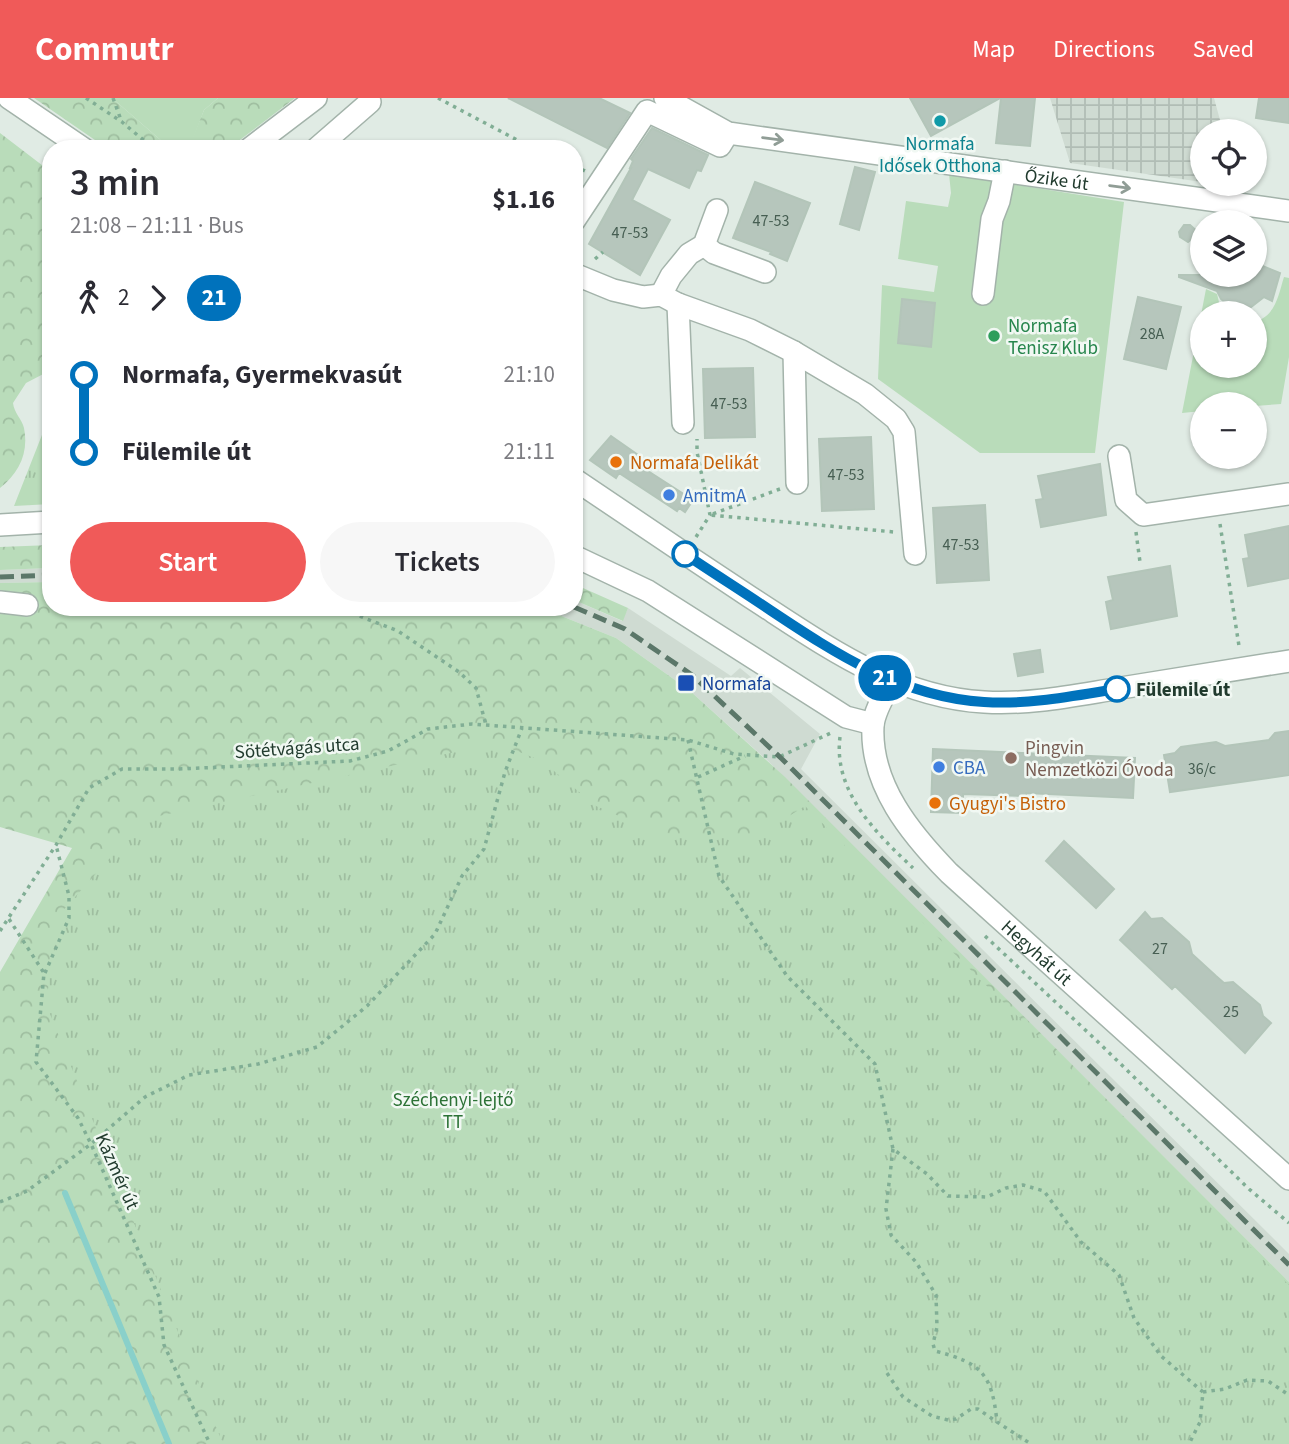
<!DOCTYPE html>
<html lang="en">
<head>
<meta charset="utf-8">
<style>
	:root { --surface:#fff; --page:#f7f7f7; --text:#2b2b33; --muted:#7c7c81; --accent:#f05a59 }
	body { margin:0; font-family:"Source Sans 3",sans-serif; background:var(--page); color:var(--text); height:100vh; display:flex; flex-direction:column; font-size:26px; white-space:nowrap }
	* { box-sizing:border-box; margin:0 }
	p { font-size:23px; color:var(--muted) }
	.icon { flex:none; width:38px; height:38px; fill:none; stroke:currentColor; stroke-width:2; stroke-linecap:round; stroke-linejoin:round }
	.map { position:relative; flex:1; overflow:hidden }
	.drawer { position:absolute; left:42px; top:42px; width:541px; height:476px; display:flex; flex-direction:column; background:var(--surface); border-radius:28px; box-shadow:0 2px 5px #0004 }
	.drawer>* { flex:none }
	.badge { padding:0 14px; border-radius:23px; font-size:24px; line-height:46px }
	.buttons { position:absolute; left:1190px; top:21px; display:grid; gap:14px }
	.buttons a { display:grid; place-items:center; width:77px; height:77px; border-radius:50%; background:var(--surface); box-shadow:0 2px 5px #0004; font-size:35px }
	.map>.badge { position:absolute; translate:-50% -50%; box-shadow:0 0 0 4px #fff }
	.legs { display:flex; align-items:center; gap:10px; height:77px; padding:0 28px; font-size:23px }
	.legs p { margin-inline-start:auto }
	.summary { display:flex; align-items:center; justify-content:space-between; height:119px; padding:0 28px }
	h1 { font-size:38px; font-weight:600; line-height:52px }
	.action { display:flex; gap:14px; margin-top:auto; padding:14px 28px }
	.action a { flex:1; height:80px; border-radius:42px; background:var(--accent); color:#fff; font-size:28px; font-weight:600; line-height:80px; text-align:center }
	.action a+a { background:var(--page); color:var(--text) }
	ul { padding:0 28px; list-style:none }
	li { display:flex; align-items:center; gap:24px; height:77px; font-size:26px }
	li i { display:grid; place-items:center; width:10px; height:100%; margin:0 9px; background:currentColor }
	li i::after { content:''; width:18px; height:18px; margin:-9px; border:5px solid; border-radius:50%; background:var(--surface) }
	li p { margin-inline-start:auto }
	li:first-child i { background:linear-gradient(#0000 50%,currentColor 0) }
	li:last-child i { background:linear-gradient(currentColor 50%,#0000 0) }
	header { display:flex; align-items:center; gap:42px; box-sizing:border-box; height:98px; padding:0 35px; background:var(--accent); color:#fff }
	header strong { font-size:33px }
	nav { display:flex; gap:38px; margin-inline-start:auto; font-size:24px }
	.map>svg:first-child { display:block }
	.built { fill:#cfdbd2 }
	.industrial { fill:url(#industrial-grid) }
	.green { fill:#b9dcba }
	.forest { fill:url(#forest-crowns) }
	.park { fill:url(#park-tufts) }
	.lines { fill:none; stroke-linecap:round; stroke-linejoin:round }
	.stream { stroke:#89d0ca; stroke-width:6 }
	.building { fill:#b6c6bc; stroke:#b3c5b9; stroke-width:2 }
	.minor-casing { stroke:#a3b3aa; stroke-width:24 }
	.path { stroke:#81ae95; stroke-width:3.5; stroke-dasharray:3.5 5; stroke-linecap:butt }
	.minor { stroke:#fff; stroke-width:21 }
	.rail { stroke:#5b7769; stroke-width:5; stroke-dasharray:14 7; stroke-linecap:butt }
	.oneway { stroke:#909d96 }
	.line-1-casing { stroke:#fff; stroke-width:16 }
	.line-1 { stroke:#0072bc; stroke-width:10 }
	.culture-dot { fill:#0f9aa8; stroke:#f1f8f3; stroke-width:2.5 }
	.leisure-dot { fill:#2e9e5b; stroke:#f1f8f3; stroke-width:2.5 }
	.food-dot { fill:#e8710a; stroke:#f1f8f3; stroke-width:2.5 }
	.shop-dot { fill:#3f7fe0; stroke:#f1f8f3; stroke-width:2.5 }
	.stop-1-dot { fill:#fff; stroke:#0072bc; stroke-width:3.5 }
	.transit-dot { fill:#1a4fb4; stroke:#f1f8f3; stroke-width:2.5 }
	.education-dot { fill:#8d6e63; stroke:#f1f8f3; stroke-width:2.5 }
	.labels { text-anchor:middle; stroke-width:5; stroke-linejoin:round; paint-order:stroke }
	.number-label { font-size:16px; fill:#465e52 }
	.culture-label { font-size:19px; fill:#0d838f; stroke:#f1f8f3 }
	.street-label { font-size:19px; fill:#213b2e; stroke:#f1f8f3 }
	.leisure-label { font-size:19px; fill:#27864d; stroke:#f1f8f3; text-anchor:start }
	.food-label { font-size:19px; fill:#c56008; stroke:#f1f8f3; text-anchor:start }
	.shop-label { font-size:19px; fill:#366cbe; stroke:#f1f8f3; text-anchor:start }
	.transit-label { font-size:19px; fill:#164399; stroke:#f1f8f3; text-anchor:start }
	.stop-label { font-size:19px; font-weight:bold; fill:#213b2e; stroke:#f1f8f3; text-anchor:start }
	.education-label { font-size:19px; fill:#785e54; stroke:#f1f8f3; text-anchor:start }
	.park-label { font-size:19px; fill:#2c7236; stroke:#f1f8f3 }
</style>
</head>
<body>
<header>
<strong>Commutr</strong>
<nav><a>Map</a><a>Directions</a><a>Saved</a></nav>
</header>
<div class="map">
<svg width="1289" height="1346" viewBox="0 0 1289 1346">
	<defs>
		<pattern id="industrial-grid" width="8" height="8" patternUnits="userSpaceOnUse" patternTransform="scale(1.75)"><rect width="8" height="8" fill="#cfdbd2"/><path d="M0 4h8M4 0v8" fill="none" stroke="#b1bdb5"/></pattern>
		<pattern id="forest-crowns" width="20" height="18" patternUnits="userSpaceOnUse" patternTransform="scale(1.75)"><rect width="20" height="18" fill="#b9dcba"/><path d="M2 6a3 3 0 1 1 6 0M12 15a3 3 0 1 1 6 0" fill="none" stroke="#9fbea0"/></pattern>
		<pattern id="park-tufts" width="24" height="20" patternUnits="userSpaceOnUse" patternTransform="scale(1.75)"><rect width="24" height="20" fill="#b9dcba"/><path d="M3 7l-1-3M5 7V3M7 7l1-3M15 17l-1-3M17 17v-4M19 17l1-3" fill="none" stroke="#9fbea0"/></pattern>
	</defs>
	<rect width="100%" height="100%" fill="#e0ebe4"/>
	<path class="built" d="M51,470V484L0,485V472Z
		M574,502L622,523L628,510L731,578L740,570L820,636L801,671L1289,1156V1184L768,663L689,592L616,540L539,509H574Z"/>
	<path class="industrial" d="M1050,0H1214L1223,33H1202V84L1070,65Z"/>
	<path class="green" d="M112,0H218L204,12L190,49L164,45Z
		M949,76L1124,104L1095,355H980L878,281L882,187L934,194L938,168L898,161L906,103L948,109L951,95Z
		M1284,179L1289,180V259L1281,306L1255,308V306H1202V313L1182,315L1206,191L1217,196L1220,208L1226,215H1202V268H1255V224C1276,217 1278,198 1284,179Z"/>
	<path class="forest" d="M34,0H112L164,45L189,49L204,12L218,0H295L228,51H108Z
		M0,35L51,74V272L26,285L13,305C14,315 22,321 24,330C29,355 19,375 0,390Z
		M51,447V470L0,472V449Z
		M51,484V509H539L616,540L689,592L785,679L1289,1184V1346H0V874L72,750L0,729V485Z
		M574,486L628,510L623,523L574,502Z"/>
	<path class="park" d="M51,314V406L14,408Z
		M497,645L542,663L596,708L653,733L703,741L746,737L770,730L805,708L1289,1187V1346H223L46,906L58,818L145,721Z"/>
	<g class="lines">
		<path class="stream" d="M65,1095L169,1346"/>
	</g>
	<path class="building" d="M508,0H599L630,15L607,50Z
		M910,0H1000L931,38Z
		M1001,0H1035L1030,48L996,45Z
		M1259,0H1289V25L1256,20Z
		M652,30L708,57L701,73L697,72L689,90L648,71L632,102L670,122L640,177L589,146L631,70H630L633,63L631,61Z
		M855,69L875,74L859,132L840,126Z
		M755,84L810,105L787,163L770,156L771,154L733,140Z
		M1184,127H1190L1199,135L1188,144L1180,139L1179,134Z
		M1255,165L1280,175L1272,203L1264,199L1251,209L1240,211L1230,209L1221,201L1217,193L1179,179V177H1255Z
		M1138,199L1181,209L1166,271L1124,261Z
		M902,201L935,205L931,249L898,245Z
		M753,270L755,339L705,340L703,271Z
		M611,338L641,359L637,366L693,402L685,414L679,410L677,413L619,375L616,380L590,362Z
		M871,339L874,411L822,413L819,341Z
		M1100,366L1106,417L1041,429L1036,402L1043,401L1038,378Z
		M985,407L989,482L937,485L933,410Z
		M1289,428V480L1248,488L1243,461L1249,460L1245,437Z
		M1170,468L1177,518L1111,531L1106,504L1113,502L1108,479Z
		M1040,552L1043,574L1018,578L1014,556Z
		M1289,633V677L1170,694L1164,657L1175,655L1181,649L1216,644L1225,648L1269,642L1275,635Z
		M933,651L1135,660L1133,700L1026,695V698L963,696V715L931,714Z
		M1064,743L1114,791L1096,810L1046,763Z
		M1145,814L1151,821L1162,820L1189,844L1192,856L1216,878L1224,885L1233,884L1260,907L1263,918L1271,925L1245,955L1175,888L1172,891L1120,842Z"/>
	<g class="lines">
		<defs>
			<g id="minor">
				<path d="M9,0L84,51"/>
				<path id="s1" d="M665,0L728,35L1289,113"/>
				<path d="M249,51L316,0"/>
				<path d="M316,51L370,4"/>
				<path d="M574,123L647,13L720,48L728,35"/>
				<path d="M704,147L714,155L765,174"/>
				<path d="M574,176L613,192L643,199L661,197L678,206L750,232L794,254L865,296L896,321L904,334L915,456"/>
				<path d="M983,196L992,121L999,103L1005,73"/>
				<path d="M661,197L671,178L689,156L704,147L717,112"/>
				<path d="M678,206L683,325"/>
				<path d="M794,254L797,385"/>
				<path d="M1119,358L1126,402L1143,417L1289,396"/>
				<path d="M574,381C633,421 691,460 750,499C823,546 894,599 984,604C1031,607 1076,597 1121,590C1177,581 1233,572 1289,563"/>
				<path d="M0,427L51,424"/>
				<path d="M574,458L648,493L846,619L873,626"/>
				<path d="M0,504L27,507"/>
				<path id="s2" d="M892,583C885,596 874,613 873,628C870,687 911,736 949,775L1289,1081"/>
			</g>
		</defs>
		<use href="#minor" class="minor-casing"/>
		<path class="path" d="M86,0L122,24L154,51
			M113,0L121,22
			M438,0L534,51
			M574,68L585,73
			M595,161L603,154
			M780,391L710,417L894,434
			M1220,426L1239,548H1237
			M1136,434L1140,464
			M696,439L710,417L697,354V341
			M336,509L398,533L459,574L476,590L486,627
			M840,639C833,694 877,736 913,770
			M688,642L719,778L787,878L875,966L893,1051L927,1076L948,1098L987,1099L1006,1090L1023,1087L1044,1093L1081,1144L1119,1177L1134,1220L1161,1258L1203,1294L1200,1324L1189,1346
			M698,679L745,658
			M9,821L44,875L36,964L78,1020L91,1046L159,1199L164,1247L210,1346
			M0,833L56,747L89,690L122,671H179L350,663L388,653L428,631L472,626L688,642L734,656L779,659L833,634
			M985,838L1096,942L1249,1091L1289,1125
			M45,875L69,820V798L56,747
			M893,1051L886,1111L891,1137L916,1164L936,1197L937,1229L933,1246L935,1253C982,1265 992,1276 997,1324L1031,1346
			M0,1104L27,1093L91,1046L145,999L189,977L258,966L317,949L367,908L435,836L462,778L484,751L505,674L522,630
			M887,1275L903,1299L932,1318L948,1322L956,1321L971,1311H978L997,1324
			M1203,1294L1225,1291L1247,1282L1268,1283L1289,1297"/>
		<use href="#minor" class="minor"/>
		<path class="rail" d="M0,479L51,477
			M574,509L625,531L692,577L782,661L1289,1167"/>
	</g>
	<defs><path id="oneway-shaft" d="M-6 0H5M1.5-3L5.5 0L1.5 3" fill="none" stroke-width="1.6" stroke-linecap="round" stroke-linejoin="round" transform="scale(1.75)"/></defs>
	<g class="oneway">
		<use href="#oneway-shaft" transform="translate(773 41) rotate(8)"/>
		<use href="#oneway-shaft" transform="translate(1120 89) rotate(8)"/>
	</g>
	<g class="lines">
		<defs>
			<path id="line-1" d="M685,456C713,475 742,493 770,512C836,556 902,599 984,604C1029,607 1073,598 1117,591"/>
		</defs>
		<use href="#line-1" class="line-1-casing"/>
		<use href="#line-1" class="line-1"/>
	</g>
	<circle class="culture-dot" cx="940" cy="23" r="7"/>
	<circle class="leisure-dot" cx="994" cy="238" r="7"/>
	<g class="food-dot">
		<circle cx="616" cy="364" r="7"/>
		<circle cx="935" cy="705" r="7"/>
	</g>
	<g class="shop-dot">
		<circle cx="669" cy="397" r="7"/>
		<circle cx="939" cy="669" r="7"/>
	</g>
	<g class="stop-1-dot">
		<circle cx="685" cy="456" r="12"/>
		<circle cx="1117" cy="591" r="12"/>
	</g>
	<rect class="transit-dot" x="677" y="576" width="18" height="18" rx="3.5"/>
	<circle class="education-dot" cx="1011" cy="660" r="7"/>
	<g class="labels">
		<g class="number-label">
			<text x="771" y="128">47-53</text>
			<text x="630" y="140">47-53</text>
			<text x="1152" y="241">28A</text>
			<text x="729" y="311">47-53</text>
			<text x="846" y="382">47-53</text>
			<text x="961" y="452">47-53</text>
			<text x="1202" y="676">36/c</text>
			<text x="1160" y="856">27</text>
			<text x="1231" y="919">25</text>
		</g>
		<g class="culture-label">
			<text x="940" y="52">Normafa<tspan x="940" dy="22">Idősek Otthona</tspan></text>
		</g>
		<g class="street-label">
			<text dy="7" stroke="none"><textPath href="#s1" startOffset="404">Őzike út</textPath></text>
			<text transform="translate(297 649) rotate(-4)" y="7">Sötétvágás utca</text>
			<text dy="7" stroke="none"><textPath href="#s2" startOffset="338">Hegyhát út</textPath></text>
			<text transform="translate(118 1073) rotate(66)" y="7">Kázmér út</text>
		</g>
		<g class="leisure-label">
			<text x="1008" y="234">Normafa<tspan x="1008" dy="22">Tenisz Klub</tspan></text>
		</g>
		<g class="food-label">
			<text x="630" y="371">Normafa Delikát</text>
			<text x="949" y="712">Gyugyi's Bistro</text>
		</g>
		<g class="shop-label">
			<text x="683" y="404">AmitmA</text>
			<text x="953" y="676">CBA</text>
		</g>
		<g class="transit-label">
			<text x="702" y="592">Normafa</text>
		</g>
		<g class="stop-label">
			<text x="1136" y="598">Fülemile út</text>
		</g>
		<g class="education-label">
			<text x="1025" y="656">Pingvin<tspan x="1025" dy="22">Nemzetközi Óvoda</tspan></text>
		</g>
		<g class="park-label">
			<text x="453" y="1008">Széchenyi-lejtő<tspan x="453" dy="22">TT</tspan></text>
		</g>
	</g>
</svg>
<div class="buttons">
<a><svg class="icon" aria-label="locate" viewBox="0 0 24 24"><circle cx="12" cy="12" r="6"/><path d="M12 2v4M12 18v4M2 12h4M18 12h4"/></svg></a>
<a><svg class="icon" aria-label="layers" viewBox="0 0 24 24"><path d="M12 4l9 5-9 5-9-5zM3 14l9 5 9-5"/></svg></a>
<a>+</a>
<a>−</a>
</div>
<b class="badge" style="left:885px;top:580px;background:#0072bc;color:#fff">21</b>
<section class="drawer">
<div class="summary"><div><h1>3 min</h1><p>21:08 – 21:11 · Bus</p></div><b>$1.16</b></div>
<div class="legs"><svg class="icon" aria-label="walk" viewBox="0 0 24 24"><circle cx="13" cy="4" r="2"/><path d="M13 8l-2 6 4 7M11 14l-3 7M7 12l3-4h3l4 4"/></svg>2<svg class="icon" aria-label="forward" viewBox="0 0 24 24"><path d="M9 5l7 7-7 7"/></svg><b class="badge" style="background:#0072bc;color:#fff">21</b></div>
<ul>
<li><i style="color:#0072bc"></i><b>Normafa, Gyermekvasút</b><p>21:10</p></li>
<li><i style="color:#0072bc"></i><b>Fülemile út</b><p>21:11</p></li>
</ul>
<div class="action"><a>Start</a><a>Tickets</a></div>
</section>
</div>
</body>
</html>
